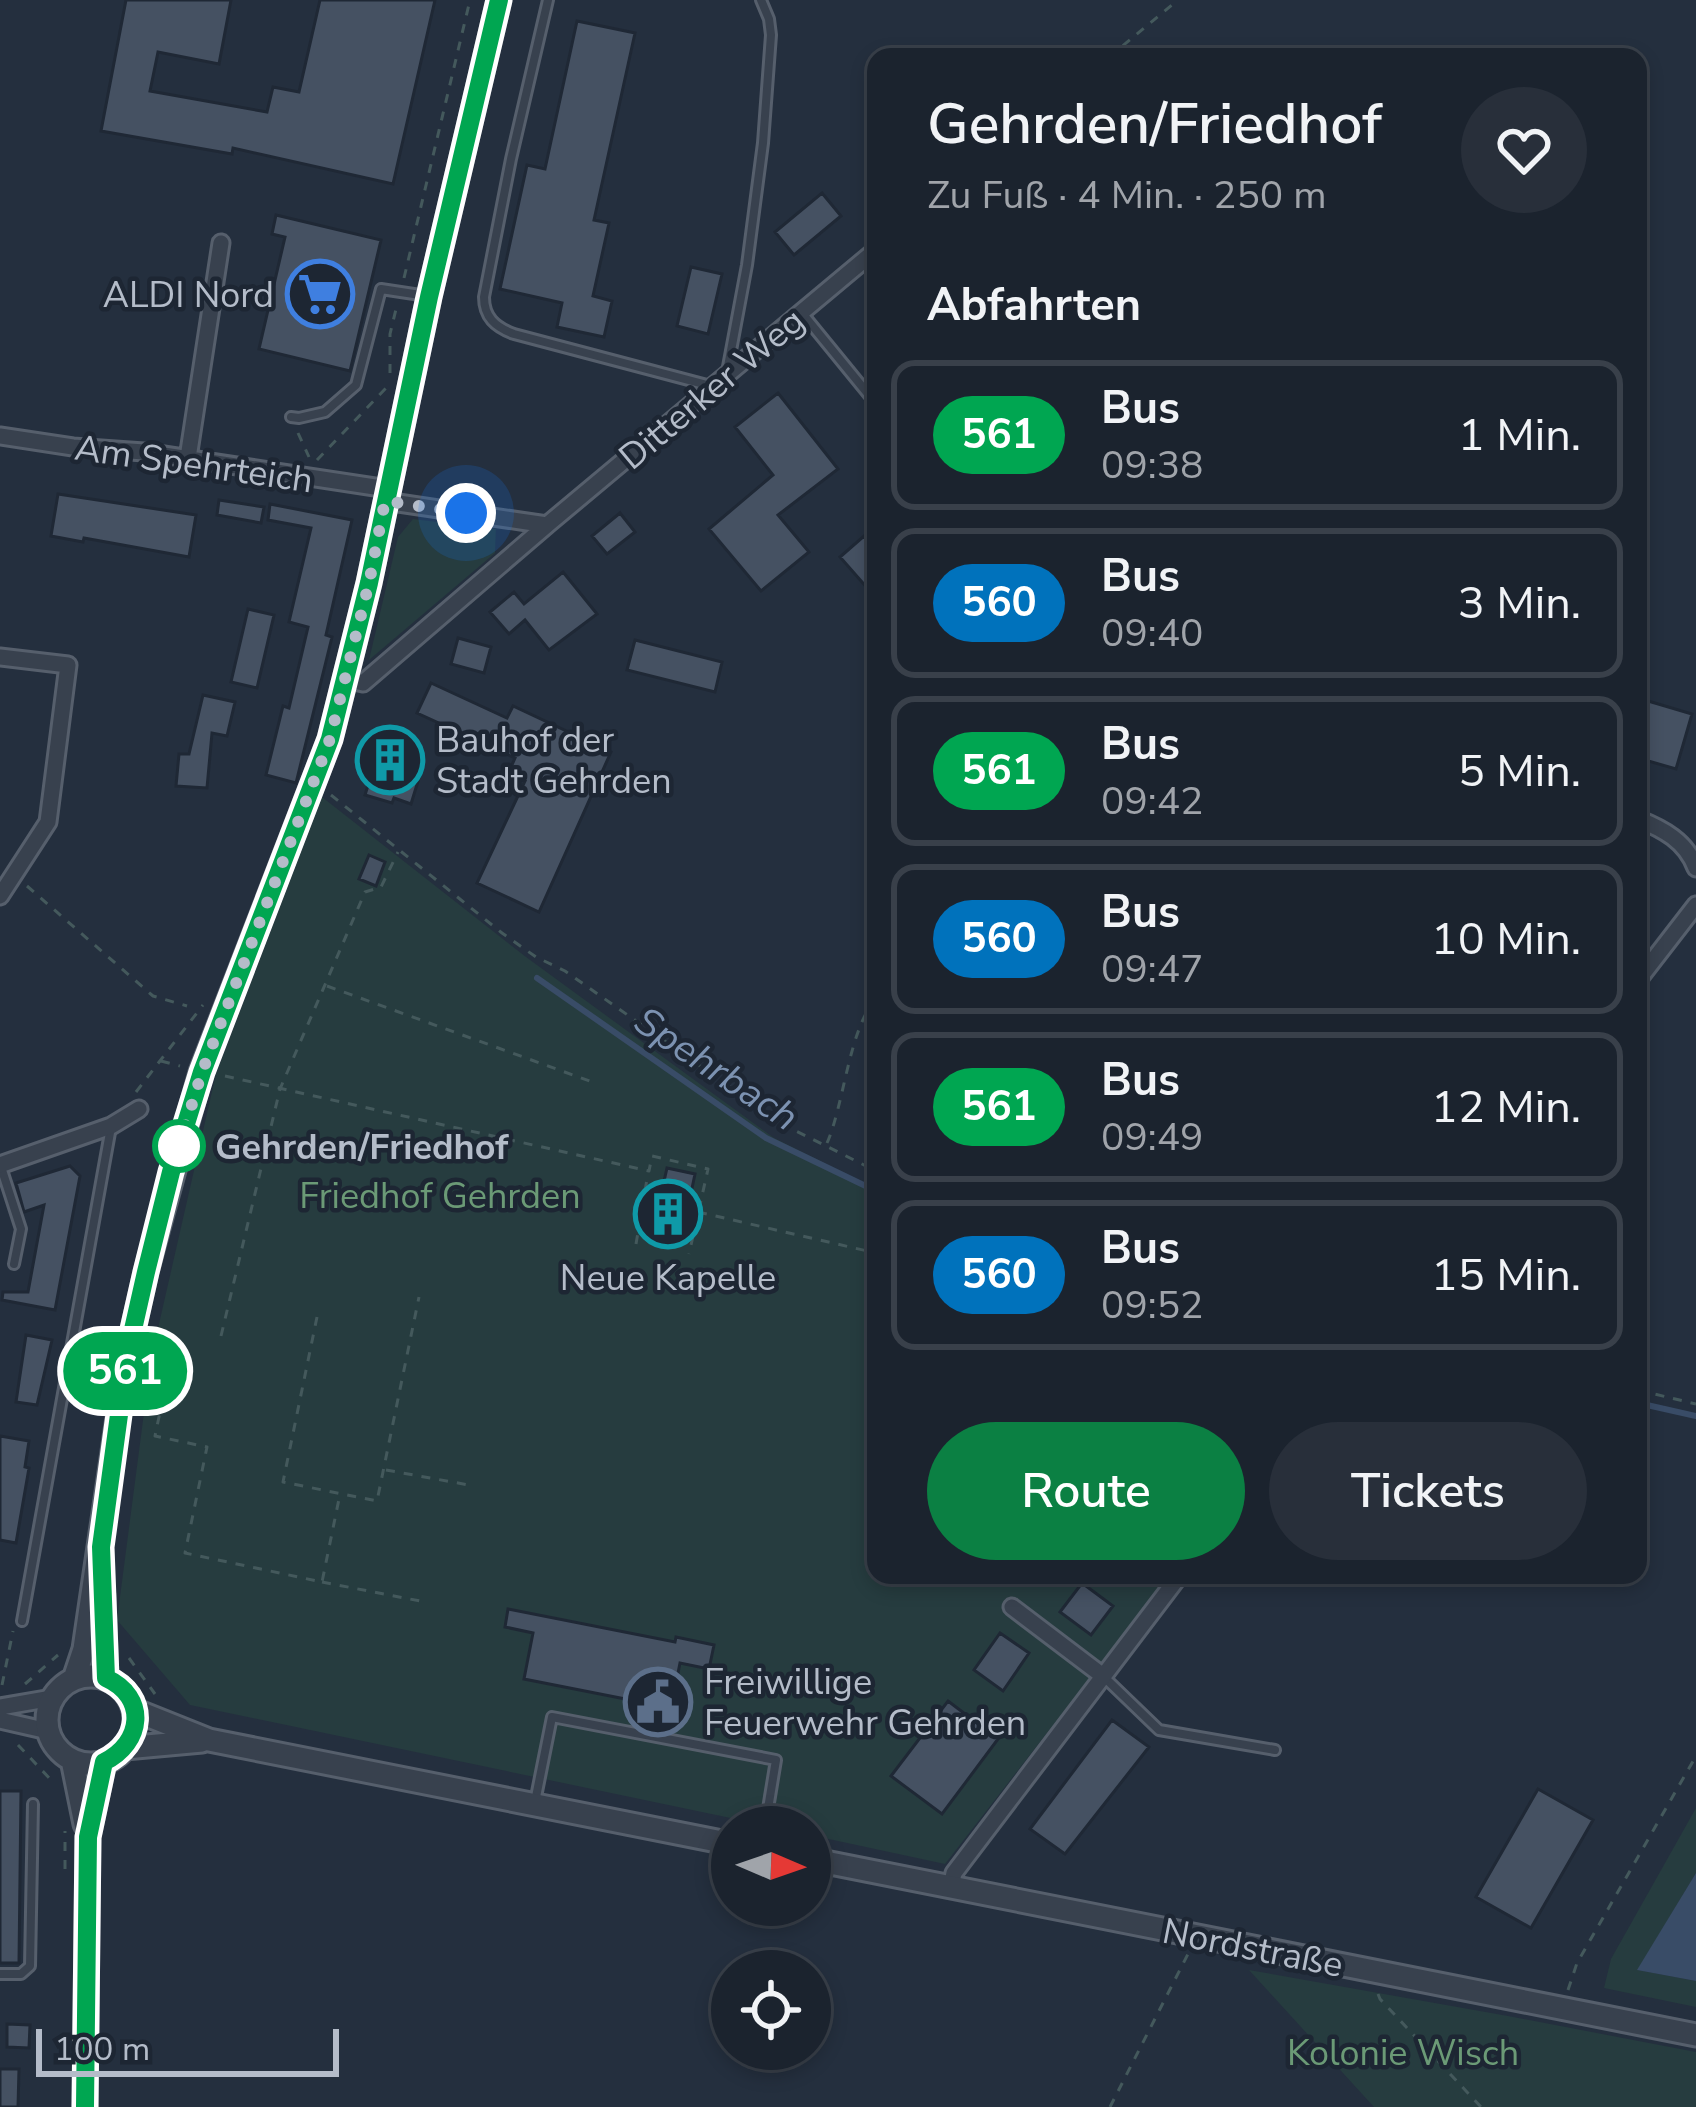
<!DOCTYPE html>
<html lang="de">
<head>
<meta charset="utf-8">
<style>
	:root { --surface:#1b232e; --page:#282f3a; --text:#f1f3f6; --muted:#a0a4aa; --line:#39404a; --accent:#0b8043 }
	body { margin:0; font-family:"Nunito Sans",sans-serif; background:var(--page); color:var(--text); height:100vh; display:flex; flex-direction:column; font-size:45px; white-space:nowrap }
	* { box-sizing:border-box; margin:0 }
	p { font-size:39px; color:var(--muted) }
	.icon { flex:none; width:66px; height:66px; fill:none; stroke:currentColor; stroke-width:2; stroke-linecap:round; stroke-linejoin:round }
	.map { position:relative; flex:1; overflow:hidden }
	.drawer { position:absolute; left:867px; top:48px; width:780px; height:1536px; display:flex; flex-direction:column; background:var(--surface); border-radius:24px; box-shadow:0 6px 18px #0003,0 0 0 3px var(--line) }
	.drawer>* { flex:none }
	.badge { padding:0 24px; border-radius:39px; font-size:42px; line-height:78px }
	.needle { width:78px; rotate:92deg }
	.tools { position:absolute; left:711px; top:1806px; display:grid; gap:24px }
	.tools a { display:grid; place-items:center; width:120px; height:120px; border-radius:50%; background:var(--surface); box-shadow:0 6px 18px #0003,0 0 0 3px var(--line); font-size:60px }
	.scale { position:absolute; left:36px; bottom:30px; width:303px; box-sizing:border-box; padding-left:12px; border:6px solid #b4bcc9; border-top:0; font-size:33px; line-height:42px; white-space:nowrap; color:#b4bcc9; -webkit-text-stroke:9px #1d2633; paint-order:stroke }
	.you { position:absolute; width:60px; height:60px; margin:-30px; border:9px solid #fff; border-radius:50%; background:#1a73e8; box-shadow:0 0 0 18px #1a73e833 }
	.map>.badge { position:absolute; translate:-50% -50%; box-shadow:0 0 0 6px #fff }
	h2 { padding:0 60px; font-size:45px; line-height:108px }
	.round { display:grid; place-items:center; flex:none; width:126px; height:126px; border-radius:63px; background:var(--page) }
	.overview { display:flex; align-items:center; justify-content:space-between; height:204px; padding:0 60px }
	h1 { font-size:57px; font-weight:600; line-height:90px }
	.cta { display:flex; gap:24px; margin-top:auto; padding:24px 60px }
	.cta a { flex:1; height:138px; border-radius:72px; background:var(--accent); color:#fff; font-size:48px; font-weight:600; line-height:138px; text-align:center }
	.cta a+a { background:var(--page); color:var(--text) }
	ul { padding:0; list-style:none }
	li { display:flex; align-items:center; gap:36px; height:150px; margin:0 24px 18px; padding:0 36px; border:6px solid var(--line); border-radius:24px }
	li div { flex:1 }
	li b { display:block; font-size:45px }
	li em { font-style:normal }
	li .badge { min-width:132px; font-weight:700; text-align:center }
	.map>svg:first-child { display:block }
	.green { fill:#263c3f }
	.water { fill:#394c67 }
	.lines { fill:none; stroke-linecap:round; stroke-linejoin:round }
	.stream { stroke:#394c67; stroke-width:6 }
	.building { fill:#455162; stroke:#1f2835; stroke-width:3 }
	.service-casing { stroke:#565f6c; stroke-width:14 }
	.minor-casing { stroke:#565f6c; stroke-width:21 }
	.tertiary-casing { stroke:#565f6c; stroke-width:27 }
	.path { stroke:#44595c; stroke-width:3; stroke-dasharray:9 9; stroke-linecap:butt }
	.service { stroke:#38414e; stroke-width:8 }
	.minor { stroke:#38414e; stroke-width:15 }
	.tertiary { stroke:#38414e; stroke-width:21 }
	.line-casing { stroke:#fff; stroke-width:27 }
	.line { stroke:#00a651; stroke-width:18 }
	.walk { stroke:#b4bcc9; stroke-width:12; stroke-dasharray:0 21.6 }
	.stop-dot { fill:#fff; stroke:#00a651; stroke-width:6 }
	.labels { text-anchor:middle; stroke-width:9; stroke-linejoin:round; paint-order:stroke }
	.poi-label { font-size:36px; fill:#b4bcc9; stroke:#1d2633; text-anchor:start }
	.street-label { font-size:36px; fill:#b4bcc9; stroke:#1d2633 }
	.stop-label { font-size:36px; font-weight:bold; fill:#b4bcc9; stroke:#1d2633; text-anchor:start }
	.park-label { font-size:36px; fill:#6b9a76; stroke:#1d2633 }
	.water-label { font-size:39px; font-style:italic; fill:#7c92b1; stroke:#1d2633 }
</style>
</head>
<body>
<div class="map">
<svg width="1696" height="2107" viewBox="0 0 1696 2107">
	<rect width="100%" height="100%" fill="#242f3e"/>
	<path class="green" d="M413,519L496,529L495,553L369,660L398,537Z
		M322,797L526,957L774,1138L876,1189V1575H1170L945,1864L810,1835V1827H774L190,1705L117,1620L151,1359L216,1074Z
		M1696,1808V1873L1638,1970L1696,1981V2007L1604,1988L1611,1959Z
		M1249,1970L1508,2016L1696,2052V2107H1374Z"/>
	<path class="water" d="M1696,1873V1981L1637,1970Z"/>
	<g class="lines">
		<path class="stream" d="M537,978L766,1138L876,1191
			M1638,1403L1696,1416"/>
	</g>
	<path class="building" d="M126,0H231L219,64L158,52L150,91L267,112L273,87L299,92L320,0H435L393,184L233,148L232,154L101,131Z
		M577,21L635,33L594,220L609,223L593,296L612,301L604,337L557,327L562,303L500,289L527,165L545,169Z
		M822,193L841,216L794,255L775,232Z
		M276,215L381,240L350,371L259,349L285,237L272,234Z
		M691,267L722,274L708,334L677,326Z
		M778,393L838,469L778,515L809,552L761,591L709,529L773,475L735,427Z
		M58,494L196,515L189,557L84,538L83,542L51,536Z
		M219,500L264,507L261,523L217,515Z
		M270,504L352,520L326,635L332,637L296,783L266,775L283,706L289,708L308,627L289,622L311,528L268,520Z
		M620,513L635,532L607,554L592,536Z
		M864,536L876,549V598L840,557Z
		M563,572L597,614L549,650L525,620L509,634L490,612L514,592L524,604Z
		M248,609L274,615L257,688L231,682Z
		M458,638L491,647L484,673L451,664Z
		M635,640L722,662L715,692L627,670Z
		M431,683L507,718L513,706L611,752L539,912L477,883L525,781L508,774L515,758L417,713Z
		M203,695L235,702L227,736L212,733L207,788L176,786L179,754H189Z
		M1638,698L1692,714L1676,769L1638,758Z
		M382,740L408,748L400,772L419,778L411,804L394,798L392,803L365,795Z
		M369,855L385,862L376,886L359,879Z
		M70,1166L80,1176L55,1310L2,1300L3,1292H28L44,1205L24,1212L16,1183Z
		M667,1168L695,1174L682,1236L647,1228L653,1198L660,1199Z
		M26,1335L52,1340L37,1405L16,1402Z
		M0,1436L29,1441L25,1467L29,1468L16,1543L0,1540Z
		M1082,1583L1113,1606L1091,1635L1060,1612Z
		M508,1609L675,1642L676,1637L714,1645L709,1669L680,1663L671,1708L524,1679L533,1633L505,1627Z
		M1000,1633L1029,1653L1003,1691L974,1670Z
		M948,1701L998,1739L942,1814L891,1776Z
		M1112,1720L1149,1747L1065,1854L1030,1829Z
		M1538,1789L1593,1820L1531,1928L1476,1897Z
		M0,1791H21L19,1963H0Z
		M7,2024L30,2025L29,2048L7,2047Z
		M0,2069H19L18,2107H0Z"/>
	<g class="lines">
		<defs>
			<path id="service" d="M548,0L511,159L484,297C484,317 495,327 514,334L711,386
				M802,313L873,400L876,410
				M727,372L747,265L763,143L771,35L769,19L761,0
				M291,417L299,418L325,412L356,385L381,289L427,296
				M1,1167L21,1229L14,1264
				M22,1621L111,1127
				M1103,1676L1159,1730L1275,1750
				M535,1802L552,1717L776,1760L765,1827
				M0,1974H21L30,1966L33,1804"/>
			<path id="minor" d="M0,436L73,447L144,452L388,489
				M188,458L221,243
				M385,501L547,525L876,250
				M0,657L68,665L48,822L0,896
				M346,679L363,683L547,525
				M1638,819C1663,829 1686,841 1696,868
				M1638,980L1696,905
				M0,1165L111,1126L139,1109
				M1012,1607L1103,1676
				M0,1707L52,1698
				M0,1720L48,1731
				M951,1887L954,1873L1180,1575"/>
			<path id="tertiary" d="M103,1596L106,1678
				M47 1720a44 44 0 1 1 88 0a44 44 0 1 1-88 0Z
				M74,1679L84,1649L127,1356L146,1272L201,1072L330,739L369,583L429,297L499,0
				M134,1710L209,1740L732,1844
				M125,1748L202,1741
				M72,1760L85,1824
				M810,1859L1696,2035
				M85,2107L88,1837L104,1762"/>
		</defs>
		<use href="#service" class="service-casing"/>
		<use href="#minor" class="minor-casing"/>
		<use href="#tertiary" class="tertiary-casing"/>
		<path class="path" d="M1109,57L1178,0
			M404,278L470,0
			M390,373V334L397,305
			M298,433L309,457
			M317,460L389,385
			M331,795L502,933L536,957L565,971L784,1125L876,1171
			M27,886L153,996L187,1006
			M327,986L595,1083
			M161,1061L180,1066
			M225,1076L649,1171L652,1156L708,1169L689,1254
			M136,1092L203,1005
			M827,1143C844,1105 849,1028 876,999
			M698,1212L876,1253
			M636,1244L648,1173
			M317,1317L283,1482L377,1501L419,1297
			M221,1336L280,1089L365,892L381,887L398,852
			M174,1345L155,1436L207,1447L185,1553L322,1582L340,1494
			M1638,1390L1696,1404
			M386,1470L469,1485
			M322,1582L420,1601
			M129,1658L155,1694
			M25,1684L58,1655
			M2,1685L13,1631
			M18,1745L53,1782
			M65,1869V1831
			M1568,1990L1577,1963L1696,1756
			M1378,1994L1380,1999L1481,2107
			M1110,2107L1188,1954"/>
		<use href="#service" class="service"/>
		<use href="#minor" class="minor"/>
		<use href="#tertiary" class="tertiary"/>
	</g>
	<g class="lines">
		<defs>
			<path id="line" d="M85,2107L88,1837L104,1762C143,1743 148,1697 106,1678L101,1547L127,1356L146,1272L171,1172L202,1072L330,739L369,583L429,297L499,0"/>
		</defs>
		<use href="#line" class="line-casing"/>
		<use href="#line" class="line"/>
		<path class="walk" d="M179,1146L202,1072L330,739L369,583L385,501L466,513"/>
	</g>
	<defs>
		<symbol id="supermarket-ring" viewBox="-11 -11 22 22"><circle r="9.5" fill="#1d2633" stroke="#3f7fe0" stroke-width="1.5"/><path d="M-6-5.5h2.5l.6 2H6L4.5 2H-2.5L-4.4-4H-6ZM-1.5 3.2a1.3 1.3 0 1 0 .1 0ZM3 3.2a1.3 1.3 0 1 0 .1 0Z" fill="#3f7fe0"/></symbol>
		<symbol id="building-ring" viewBox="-11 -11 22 22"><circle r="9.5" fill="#1d2633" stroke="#0f9aa8" stroke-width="1.5"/><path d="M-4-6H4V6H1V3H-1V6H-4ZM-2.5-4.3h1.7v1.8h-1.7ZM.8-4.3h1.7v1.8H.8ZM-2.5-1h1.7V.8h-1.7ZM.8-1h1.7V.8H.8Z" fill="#0f9aa8"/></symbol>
		<symbol id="civic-ring" viewBox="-11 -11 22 22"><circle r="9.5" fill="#1d2633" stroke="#5c6f8a" stroke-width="1.5"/><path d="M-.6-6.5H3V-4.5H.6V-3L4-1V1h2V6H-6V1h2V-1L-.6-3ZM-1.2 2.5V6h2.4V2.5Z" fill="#5c6f8a"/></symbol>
	</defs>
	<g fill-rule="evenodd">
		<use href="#supermarket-ring" x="282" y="256" width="76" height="76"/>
		<use href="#building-ring" x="352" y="722" width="76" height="76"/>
		<use href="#building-ring" x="630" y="1176" width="76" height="76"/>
		<use href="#civic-ring" x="620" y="1664" width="76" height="76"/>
	</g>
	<circle class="stop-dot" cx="179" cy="1146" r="24"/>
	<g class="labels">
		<g class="poi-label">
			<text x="274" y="307" text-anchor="end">ALDI Nord</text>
			<text x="436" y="752">Bauhof der<tspan x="436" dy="41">Stadt Gehrden</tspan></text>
			<text x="668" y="1290" text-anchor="middle">Neue Kapelle</text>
			<text x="704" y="1694">Freiwillige<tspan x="704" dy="41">Feuerwehr Gehrden</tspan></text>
		</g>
		<g class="street-label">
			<text transform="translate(711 388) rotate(-40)" y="13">Ditterker Weg</text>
			<text transform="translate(194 463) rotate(8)" y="13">Am Spehrteich</text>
			<text transform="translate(1253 1947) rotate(11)" y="13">Nordstraße</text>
		</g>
		<g class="stop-label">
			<text x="215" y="1159">Gehrden/Friedhof</text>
		</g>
		<g class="park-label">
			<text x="440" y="1208">Friedhof Gehrden</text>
			<text x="1403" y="2065">Kolonie Wisch</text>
		</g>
		<g class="water-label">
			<text transform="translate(717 1068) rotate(34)" y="14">Spehrbach</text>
		</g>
	</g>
</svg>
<div class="tools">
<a><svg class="needle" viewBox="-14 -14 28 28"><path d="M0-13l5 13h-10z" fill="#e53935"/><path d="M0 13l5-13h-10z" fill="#a0a4aa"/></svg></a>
<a><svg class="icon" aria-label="locate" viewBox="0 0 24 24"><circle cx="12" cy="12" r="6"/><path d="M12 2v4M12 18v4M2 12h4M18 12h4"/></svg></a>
</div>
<div class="scale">100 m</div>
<div class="you" style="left:466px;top:513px"></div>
<b class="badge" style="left:125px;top:1371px;background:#00a651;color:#fff">561</b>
<section class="drawer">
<div class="overview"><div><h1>Gehrden/Friedhof</h1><p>Zu Fuß · 4 Min. · 250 m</p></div><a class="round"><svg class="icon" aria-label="heart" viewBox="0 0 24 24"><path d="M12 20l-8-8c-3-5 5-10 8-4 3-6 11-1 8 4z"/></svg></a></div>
<h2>Abfahrten</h2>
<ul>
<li><span class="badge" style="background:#00a651;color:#fff">561</span><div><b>Bus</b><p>09:38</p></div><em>1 Min.</em></li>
<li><span class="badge" style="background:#0072bc;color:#fff">560</span><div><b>Bus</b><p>09:40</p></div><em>3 Min.</em></li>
<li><span class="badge" style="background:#00a651;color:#fff">561</span><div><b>Bus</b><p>09:42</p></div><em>5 Min.</em></li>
<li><span class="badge" style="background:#0072bc;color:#fff">560</span><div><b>Bus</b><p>09:47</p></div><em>10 Min.</em></li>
<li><span class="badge" style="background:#00a651;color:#fff">561</span><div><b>Bus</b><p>09:49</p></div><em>12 Min.</em></li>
<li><span class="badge" style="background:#0072bc;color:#fff">560</span><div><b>Bus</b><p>09:52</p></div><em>15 Min.</em></li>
</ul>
<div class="cta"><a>Route</a><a>Tickets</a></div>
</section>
</div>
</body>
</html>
